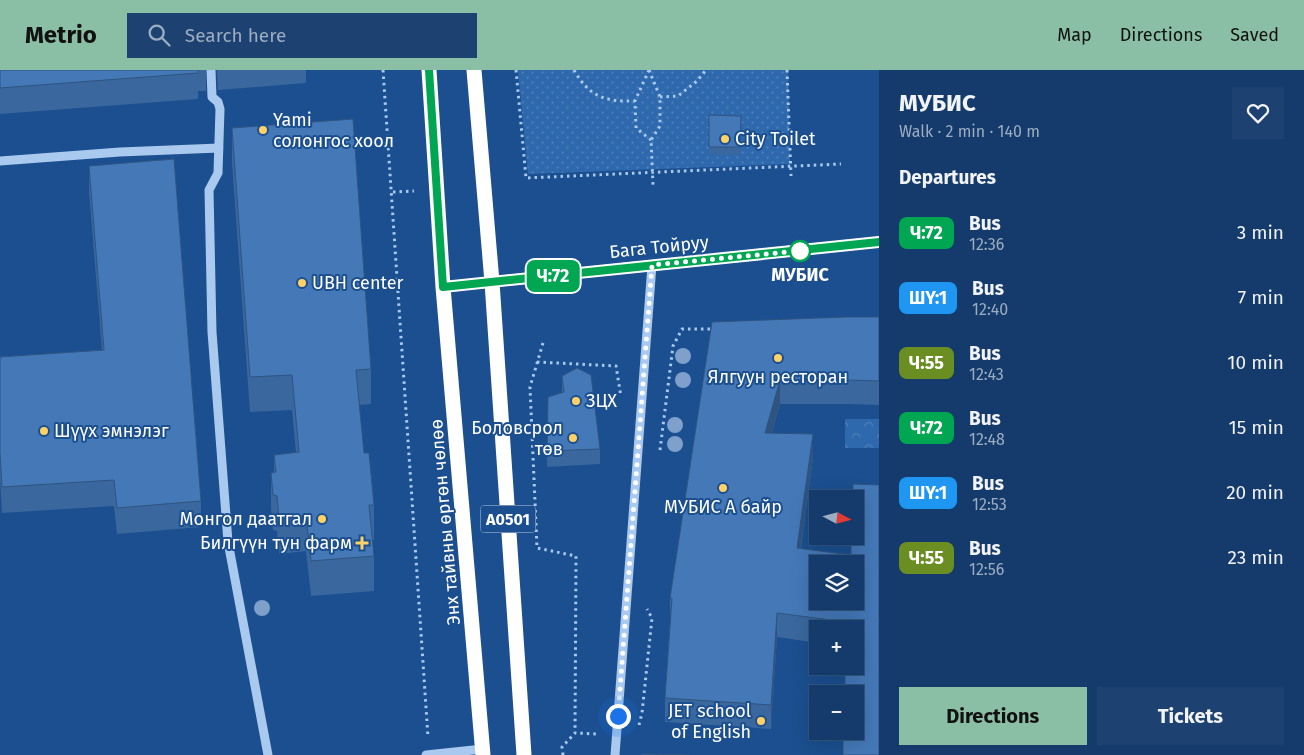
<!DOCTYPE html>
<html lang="en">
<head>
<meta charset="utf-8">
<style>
	:root { --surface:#143b6b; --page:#1d4271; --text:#f1f3f6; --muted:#9dadc1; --line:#33557e; --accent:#8abfa5 }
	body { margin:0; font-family:"Fira Sans",sans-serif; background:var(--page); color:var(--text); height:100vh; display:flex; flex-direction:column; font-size:19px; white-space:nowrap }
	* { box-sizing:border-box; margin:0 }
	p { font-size:16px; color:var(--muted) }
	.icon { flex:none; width:28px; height:28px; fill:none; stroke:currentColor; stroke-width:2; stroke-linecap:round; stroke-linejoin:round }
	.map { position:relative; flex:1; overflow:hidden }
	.side { display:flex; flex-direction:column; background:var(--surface); width:425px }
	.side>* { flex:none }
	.badge { padding:0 10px; border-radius:8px; font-size:18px; line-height:32px }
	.needle { width:32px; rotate:97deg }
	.buttons { position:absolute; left:809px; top:420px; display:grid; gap:10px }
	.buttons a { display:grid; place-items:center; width:55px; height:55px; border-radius:0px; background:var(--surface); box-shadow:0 5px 20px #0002,0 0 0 1px var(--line); font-size:25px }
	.you { position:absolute; width:25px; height:25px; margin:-12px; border:4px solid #fff; border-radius:50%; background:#1a73e8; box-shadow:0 0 0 8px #1a73e833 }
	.map>.badge { position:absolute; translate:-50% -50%; box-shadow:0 0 0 2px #fff }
	h2 { padding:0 20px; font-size:19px; line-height:45px }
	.round { display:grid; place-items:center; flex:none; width:52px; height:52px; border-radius:0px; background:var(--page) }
	.head { display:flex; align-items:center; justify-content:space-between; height:85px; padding:0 20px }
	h1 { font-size:24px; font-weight:700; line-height:38px }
	.button { display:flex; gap:10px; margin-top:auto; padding:10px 20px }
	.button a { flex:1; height:58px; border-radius:0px; background:var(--accent); color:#111; font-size:20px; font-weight:700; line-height:58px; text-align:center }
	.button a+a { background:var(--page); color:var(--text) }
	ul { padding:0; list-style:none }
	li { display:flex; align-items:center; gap:15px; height:65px; padding:0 20px }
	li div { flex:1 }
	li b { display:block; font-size:19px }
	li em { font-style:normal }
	li .badge { min-width:55px; font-weight:700; text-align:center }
	header { display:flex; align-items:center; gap:30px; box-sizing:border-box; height:70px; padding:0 25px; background:var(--accent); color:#111 }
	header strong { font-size:24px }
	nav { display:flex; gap:28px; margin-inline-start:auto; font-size:18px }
	.search { width:350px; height:45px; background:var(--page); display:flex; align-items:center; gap:12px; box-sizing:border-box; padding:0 18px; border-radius:0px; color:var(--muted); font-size:19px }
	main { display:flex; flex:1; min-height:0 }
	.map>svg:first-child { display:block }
	.grass { fill:url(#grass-dots) }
	.forest { fill:url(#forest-crowns) }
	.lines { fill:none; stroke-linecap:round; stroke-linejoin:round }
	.path { stroke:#a9c9ee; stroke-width:3; stroke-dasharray:2.5 4; stroke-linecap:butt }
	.minor { stroke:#a9c9ee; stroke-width:9 }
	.major { stroke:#f0f6ff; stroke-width:12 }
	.highway { stroke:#fff; stroke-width:15 }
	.tree { fill:#7ea0ca }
	.wall { fill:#3a679d }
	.shaded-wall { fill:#305480 }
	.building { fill:#4478b7; stroke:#305480; fill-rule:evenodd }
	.line-casing { stroke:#fff; stroke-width:11 }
	.line { stroke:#00a651; stroke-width:8 }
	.walk { stroke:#fff; stroke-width:5; stroke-dasharray:0 9 }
	.poi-dot { fill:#ffd166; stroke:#1b4f8f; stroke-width:2 }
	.stop-dot { fill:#fff; stroke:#00a651; stroke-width:2.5 }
	.labels { text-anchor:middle; stroke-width:4; stroke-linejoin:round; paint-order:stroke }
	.shield { fill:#1b4f8f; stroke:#bbcadd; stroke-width:1 }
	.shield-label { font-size:16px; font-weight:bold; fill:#fff }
	.poi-label { font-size:18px; fill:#fff; stroke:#1b4f8f; text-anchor:start }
	.street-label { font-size:18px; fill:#fff; stroke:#1b4f8f }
	.stop-label { font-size:18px; font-weight:bold; fill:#fff; stroke:#1b4f8f }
</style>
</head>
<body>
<header>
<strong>Metrio</strong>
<div class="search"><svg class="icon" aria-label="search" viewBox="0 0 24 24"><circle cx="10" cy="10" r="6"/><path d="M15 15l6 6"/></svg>Search here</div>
<nav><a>Map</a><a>Directions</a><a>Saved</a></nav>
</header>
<main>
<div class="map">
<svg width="879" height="685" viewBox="0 0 879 685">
	<defs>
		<pattern id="grass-dots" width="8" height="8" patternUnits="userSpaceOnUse" patternTransform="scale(1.25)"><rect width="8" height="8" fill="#2e69ad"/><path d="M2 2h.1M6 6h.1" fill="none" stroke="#4d80b9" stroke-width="1.8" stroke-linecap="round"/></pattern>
		<pattern id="forest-crowns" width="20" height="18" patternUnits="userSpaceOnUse" patternTransform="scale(1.25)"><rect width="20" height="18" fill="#2e69ad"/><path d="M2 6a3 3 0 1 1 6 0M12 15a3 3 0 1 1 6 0" fill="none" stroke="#4d80b9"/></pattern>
	</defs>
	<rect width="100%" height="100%" fill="#1b4f8f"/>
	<path class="grass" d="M518,0H788L790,94L528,104Z"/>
	<path class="forest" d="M845,349H879V378H845Z"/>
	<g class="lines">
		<path class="path" d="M383,0L428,667
			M516,0L526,108L841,94
			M574,0C589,27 606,32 635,31
			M649,0L660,27V56L651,70L653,115
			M649,0L635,31L636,58L651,70
			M787,0L791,106
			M660,27L678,26L697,11L706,0
			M393,122L414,121
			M543,273L530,317L537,478L576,486L575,663
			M537,292L616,296L621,327
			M660,380L673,276L682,259H714
			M639,655L642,643L652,548L647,539
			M563,685L562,677L575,663L597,664"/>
		<path class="minor" d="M211,0L212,27L218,32L220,39L218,103L209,120L212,262L228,472L268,685
			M0,91L120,82L219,78
			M426,685L483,679
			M615,685L652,195"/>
		<path class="major" d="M443,217L879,172"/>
		<path class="highway" d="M429,0L443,217L483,685
			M474,0L492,212L524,685"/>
	</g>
	<g class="tree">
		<circle cx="683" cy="286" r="8"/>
		<circle cx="683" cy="310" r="8"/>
		<circle cx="675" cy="355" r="8"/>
		<circle cx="675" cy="374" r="8"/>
		<circle cx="262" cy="538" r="8"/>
	</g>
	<path class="wall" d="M0,0H206V21H198V29L0,44Z
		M217,0H306V13L218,20Z
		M709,45L741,46L740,85L709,84Z
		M232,58L371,299V334L359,335L364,383L374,435V470H372L374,486V521L311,526L306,481L279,484L277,461L273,460L271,438V403L274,402V385L296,383L292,340L250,342L232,93Z
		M89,96L201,431V457L117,464L114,436L2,443L0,409V287L102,280L89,122Z
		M879,247V335L847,334H780L772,363L813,388L801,478L855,559H818V573L777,567L771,659L665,652V628L670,552V528L712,252Z
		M562,306L600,379V394L547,397V381L562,323Z"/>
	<path class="shaded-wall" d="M780,310V334L765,387V363Z
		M813,364V388L797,502V478Z
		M777,543V567L771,659V635Z"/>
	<path class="building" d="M0,0H198V3L0,18Z
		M709,45L741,46L740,77H709Z
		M353,49L371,299L356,300L364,383H369L374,435H369L374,486L311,491L306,446L279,448L277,426L273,425L271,403L276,402L274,385L299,382L292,305L250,307L232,58Z
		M174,89L201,431L117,438L114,410L2,417L0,383V287L104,280L89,96Z
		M846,247H879V311L847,310H780L765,363L813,364L797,478L851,485V466H855V429H853V414L879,415V685H843V661H855V624H845V596H855V559H846L847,552L777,543L771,635L665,628L672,528H670L712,252ZM818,494H855V531H818Z
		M577,298L591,305L600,379L547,381L548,327L564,322L562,306Z
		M642,684L689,685H642Z"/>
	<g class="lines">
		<defs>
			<path id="line" d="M429,0L443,217L879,172"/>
		</defs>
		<use href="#line" class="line-casing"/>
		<use href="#line" class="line"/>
		<path class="walk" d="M618,646L652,195L808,180L800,181"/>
	</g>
	<g class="poi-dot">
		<circle cx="263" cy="60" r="5"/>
		<circle cx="725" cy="69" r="5"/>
		<circle cx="302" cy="213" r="5"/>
		<circle cx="778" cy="288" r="5"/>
		<circle cx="576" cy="331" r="5"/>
		<circle cx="44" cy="361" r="5"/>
		<circle cx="573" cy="368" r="5"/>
		<circle cx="723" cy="418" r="5"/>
		<circle cx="322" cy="449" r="5"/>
		<path d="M359.5 465.5h5v5h5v5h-5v5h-5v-5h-5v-5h5z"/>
		<circle cx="761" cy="651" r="5"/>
	</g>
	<circle class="stop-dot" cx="800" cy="181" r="10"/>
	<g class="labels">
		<rect class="shield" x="480.5" y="435.5" width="55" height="27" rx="4"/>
		<g class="shield-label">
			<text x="508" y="455">A0501</text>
		</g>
		<g class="poi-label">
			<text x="273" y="56">Yami<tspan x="273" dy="21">солонгос хоол</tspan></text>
			<text x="735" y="75">City Toilet</text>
			<text x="312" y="219">UBH center</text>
			<text x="778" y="313" text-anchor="middle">Ялгуун ресторан</text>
			<text x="586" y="337">ЗЦХ</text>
			<text x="563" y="364" text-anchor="end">Боловсрол<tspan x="563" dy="21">төв</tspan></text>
			<text x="54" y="367">Шүүх эмнэлэг</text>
			<text x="723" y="443" text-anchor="middle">МУБИС А байр</text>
			<text x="312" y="455" text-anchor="end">Монгол даатгал</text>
			<text x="352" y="479" text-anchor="end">Билгүүн тун фарм</text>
			<text x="751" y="647" text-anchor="end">JET school<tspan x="751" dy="21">of English</tspan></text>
		</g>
		<g class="street-label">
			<text transform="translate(659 177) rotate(-6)" y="6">Бага Тойруу</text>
			<text transform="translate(445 452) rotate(-95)" y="6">Энх тайвны өргөн чөлөө</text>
		</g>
		<g class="stop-label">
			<text x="800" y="211">МУБИС</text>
		</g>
	</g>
</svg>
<div class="buttons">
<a><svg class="needle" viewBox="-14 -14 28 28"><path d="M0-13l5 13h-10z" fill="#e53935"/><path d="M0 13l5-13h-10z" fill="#9dadc1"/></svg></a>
<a><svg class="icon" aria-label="layers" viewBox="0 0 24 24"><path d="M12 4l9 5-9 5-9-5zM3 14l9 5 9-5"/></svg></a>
<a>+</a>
<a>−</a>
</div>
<div class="you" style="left:618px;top:646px"></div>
<b class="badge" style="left:553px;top:206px;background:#00a651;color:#fff">Ч:72</b>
</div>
<section class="side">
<div class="head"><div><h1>МУБИС</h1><p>Walk · 2 min · 140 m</p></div><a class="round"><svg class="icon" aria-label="heart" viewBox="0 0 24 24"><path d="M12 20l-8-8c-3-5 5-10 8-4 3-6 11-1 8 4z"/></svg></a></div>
<h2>Departures</h2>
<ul>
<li><span class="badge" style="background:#00a651;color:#fff">Ч:72</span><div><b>Bus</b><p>12:36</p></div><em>3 min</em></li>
<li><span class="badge" style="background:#1f96f2;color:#fff">ШҮ:1</span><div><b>Bus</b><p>12:40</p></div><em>7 min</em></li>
<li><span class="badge" style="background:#6b8e23;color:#fff">Ч:55</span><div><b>Bus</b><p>12:43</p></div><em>10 min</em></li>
<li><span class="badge" style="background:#00a651;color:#fff">Ч:72</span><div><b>Bus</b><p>12:48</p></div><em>15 min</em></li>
<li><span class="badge" style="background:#1f96f2;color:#fff">ШҮ:1</span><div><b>Bus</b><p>12:53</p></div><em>20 min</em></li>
<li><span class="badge" style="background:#6b8e23;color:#fff">Ч:55</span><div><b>Bus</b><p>12:56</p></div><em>23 min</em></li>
</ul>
<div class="button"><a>Directions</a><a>Tickets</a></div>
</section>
</main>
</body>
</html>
